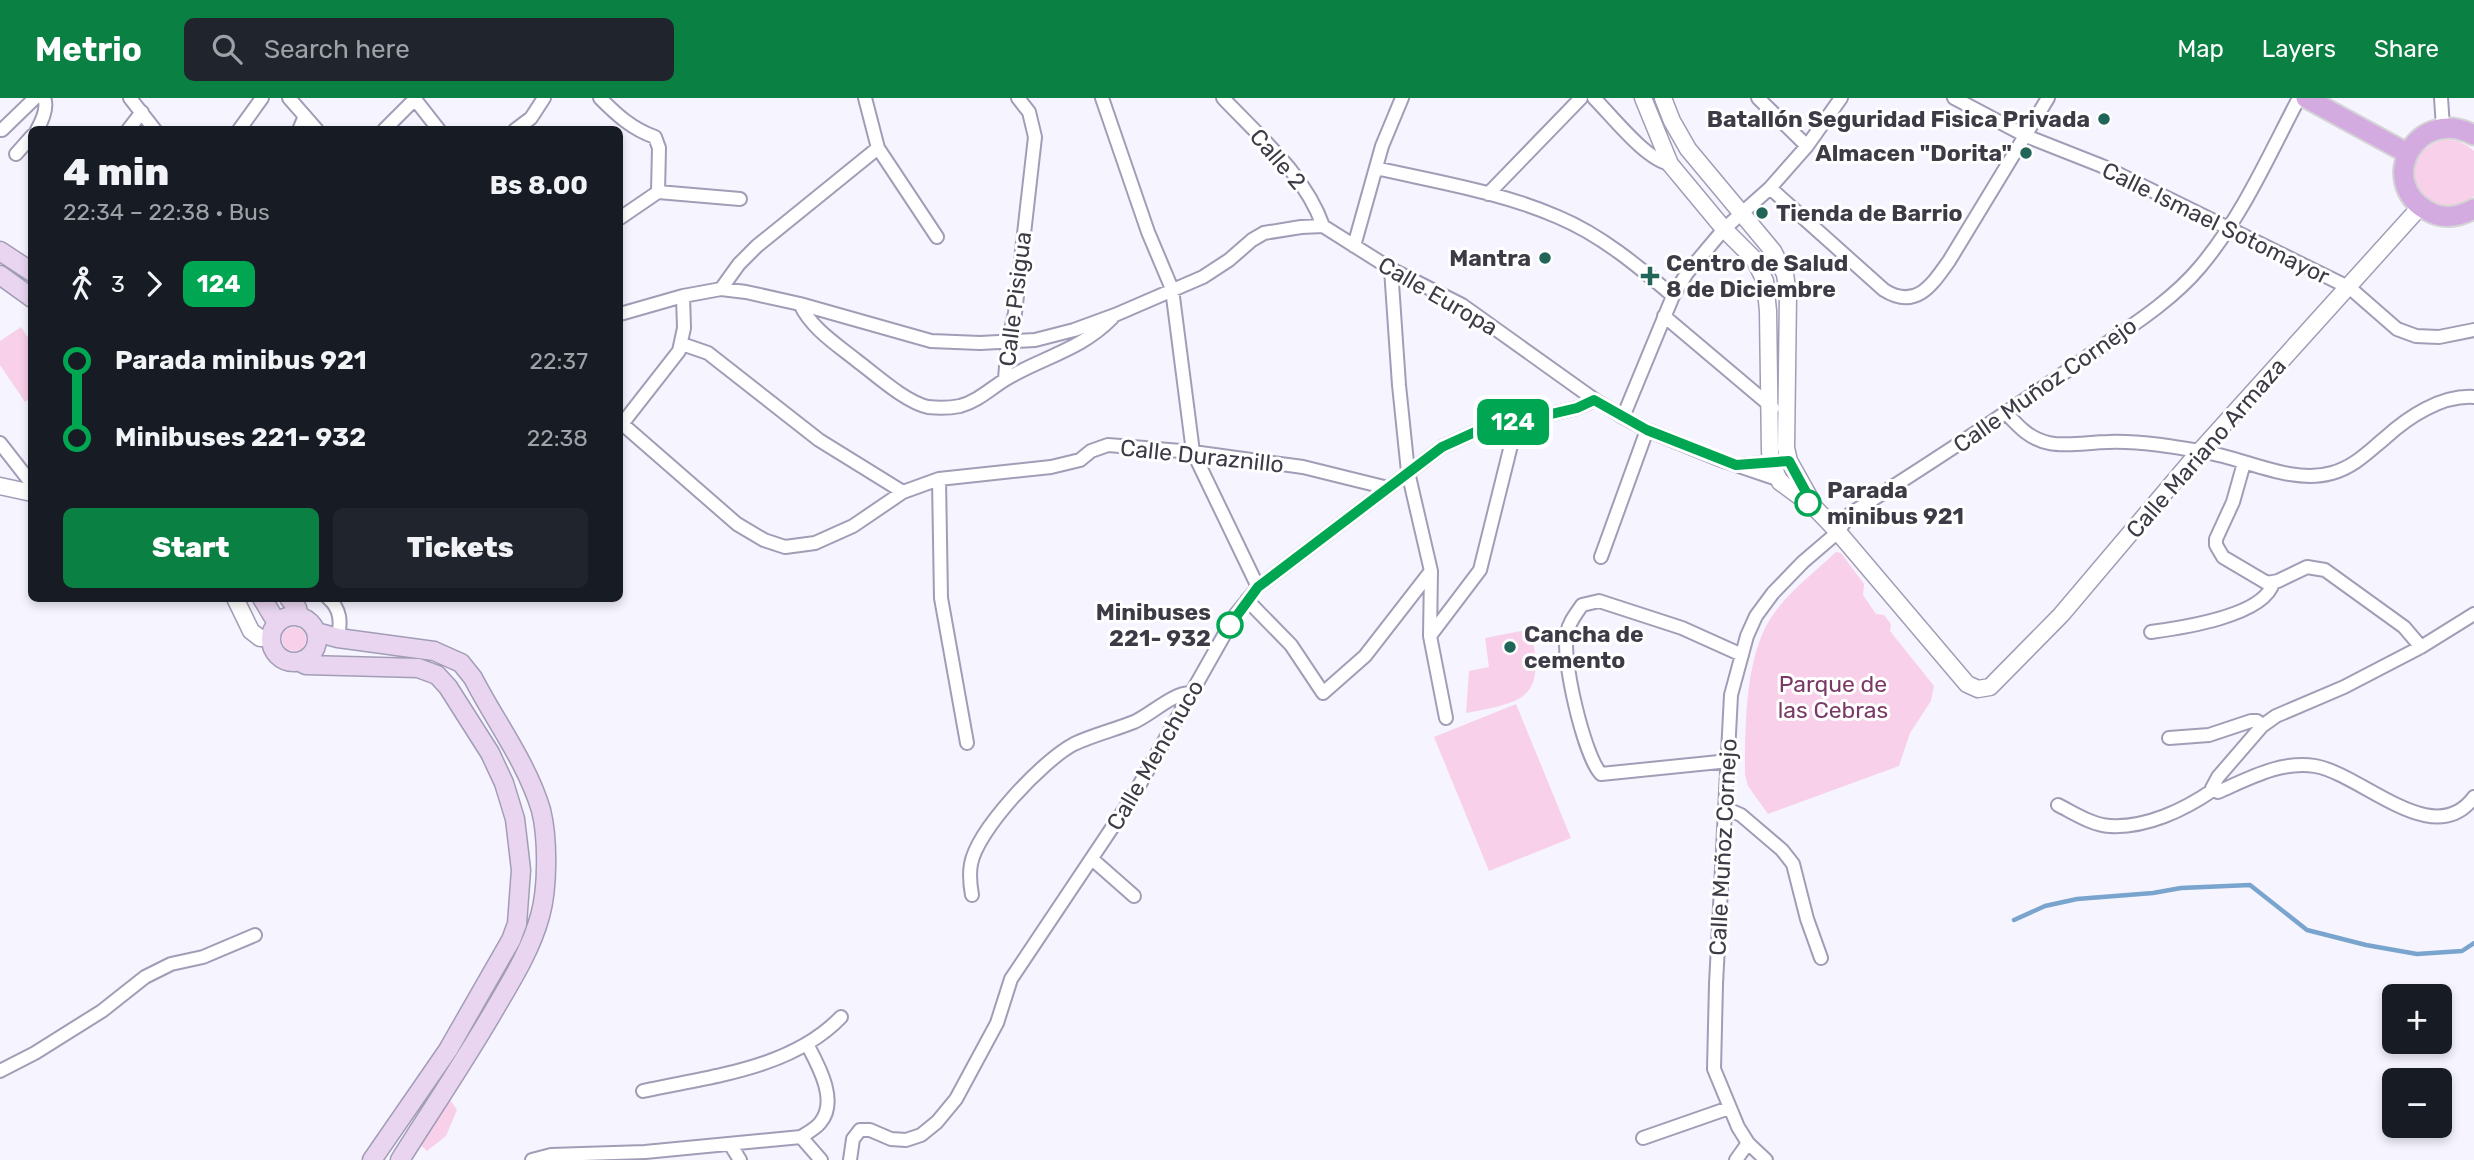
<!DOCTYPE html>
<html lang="en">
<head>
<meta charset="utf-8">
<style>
	:root { --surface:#171b24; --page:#20242c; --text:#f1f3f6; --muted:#9ea1a6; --accent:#0b8043 }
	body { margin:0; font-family:Rubik,sans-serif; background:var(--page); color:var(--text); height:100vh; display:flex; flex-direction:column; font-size:26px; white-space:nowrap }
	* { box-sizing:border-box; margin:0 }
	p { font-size:23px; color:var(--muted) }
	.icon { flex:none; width:38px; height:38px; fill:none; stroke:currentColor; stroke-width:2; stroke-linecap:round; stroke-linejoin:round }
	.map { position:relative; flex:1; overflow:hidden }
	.sheet { position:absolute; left:28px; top:28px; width:595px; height:476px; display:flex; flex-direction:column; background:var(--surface); border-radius:10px; box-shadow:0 4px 10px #0003 }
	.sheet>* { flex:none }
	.badge { padding:0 14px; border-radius:10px; font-size:24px; line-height:46px }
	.controls { position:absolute; left:2382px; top:886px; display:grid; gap:14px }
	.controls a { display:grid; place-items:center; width:70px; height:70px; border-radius:10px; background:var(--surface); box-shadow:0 4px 10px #0003; font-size:35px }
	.map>.badge { position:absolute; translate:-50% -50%; box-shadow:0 0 0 4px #fff }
	.legs { display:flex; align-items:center; gap:10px; height:77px; padding:0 35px; font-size:23px }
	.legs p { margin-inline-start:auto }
	.headline { display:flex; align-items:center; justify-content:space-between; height:119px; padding:0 35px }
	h1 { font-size:38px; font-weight:800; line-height:52px }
	.button { display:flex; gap:14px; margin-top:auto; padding:14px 35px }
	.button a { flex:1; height:80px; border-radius:10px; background:var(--accent); color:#fff; font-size:28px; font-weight:800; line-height:80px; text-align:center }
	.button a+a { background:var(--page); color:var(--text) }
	ul { padding:0 35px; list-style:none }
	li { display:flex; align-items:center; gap:24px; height:77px; font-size:26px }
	li i { display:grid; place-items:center; width:10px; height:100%; margin:0 9px; background:currentColor }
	li i::after { content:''; width:18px; height:18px; margin:-9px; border:5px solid; border-radius:50%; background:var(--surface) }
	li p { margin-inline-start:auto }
	li:first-child i { background:linear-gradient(#0000 50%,currentColor 0) }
	li:last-child i { background:linear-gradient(currentColor 50%,#0000 0) }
	header { display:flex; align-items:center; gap:42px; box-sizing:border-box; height:98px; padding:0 35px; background:var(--accent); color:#fff }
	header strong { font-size:33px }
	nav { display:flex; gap:38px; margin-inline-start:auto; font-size:24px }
	.search { width:490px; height:63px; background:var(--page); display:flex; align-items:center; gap:18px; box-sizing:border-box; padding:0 24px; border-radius:10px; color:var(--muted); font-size:26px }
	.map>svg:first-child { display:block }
	.green { fill:#f8d0e9 }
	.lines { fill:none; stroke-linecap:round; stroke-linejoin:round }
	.stream { stroke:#78a4cd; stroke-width:4.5 }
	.minor-casing { stroke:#a29db6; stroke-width:16 }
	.tertiary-casing { stroke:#a29db6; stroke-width:19 }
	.secondary-casing { stroke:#a29db6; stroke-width:21 }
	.primary-casing { stroke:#d4d4d6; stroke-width:23 }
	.minor { stroke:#fff; stroke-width:12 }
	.tertiary { stroke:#fff; stroke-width:16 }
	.secondary { stroke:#e9d5ef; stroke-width:18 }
	.primary { stroke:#d3abe0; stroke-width:19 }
	.line-1-casing { stroke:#fff; stroke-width:16 }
	.line-1 { stroke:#00a651; stroke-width:10 }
	.poi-dot { fill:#206557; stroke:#fff; stroke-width:2.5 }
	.stop-1-dot { fill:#fff; stroke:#00a651; stroke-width:3.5 }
	.labels { text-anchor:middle; stroke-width:6; stroke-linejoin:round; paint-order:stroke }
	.poi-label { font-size:23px; font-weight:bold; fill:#3d3b45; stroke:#fff; text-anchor:end }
	.street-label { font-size:23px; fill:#3d3b45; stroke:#fff }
	.stop-label { font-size:23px; font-weight:bold; fill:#3d3b45; stroke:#fff; text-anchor:start }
	.park-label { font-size:23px; fill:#7b3a66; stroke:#fff }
</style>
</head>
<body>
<header>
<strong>Metrio</strong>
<div class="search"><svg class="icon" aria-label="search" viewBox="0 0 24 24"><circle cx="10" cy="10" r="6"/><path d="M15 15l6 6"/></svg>Search here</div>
<nav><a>Map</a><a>Layers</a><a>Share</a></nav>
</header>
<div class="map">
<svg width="2474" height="1062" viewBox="0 0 2474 1062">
	<rect width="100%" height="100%" fill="#f6f4ff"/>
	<path class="green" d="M2441,42C2455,41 2464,44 2474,53V98C2438,139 2379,67 2441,42Z
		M21,229L31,244V300L25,304L0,267V243Z
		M1836,454L1841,455L1864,486L1863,497L1876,516L1884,517L1891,526L1890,533L1934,588L1931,603L1910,635L1899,668L1768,716L1748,688L1745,676C1745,631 1745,562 1769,523C1785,496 1813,476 1836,454Z
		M282 541a12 12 0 1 1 24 0a12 12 0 1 1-24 0Z
		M1531,531C1544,599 1530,603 1466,615L1469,573L1489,569L1485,540Z
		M1516,606L1571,740L1489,773L1434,639Z
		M444,993L457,1012L446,1038L427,1053L418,1045Z"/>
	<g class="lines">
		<path class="stream" d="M2014,822L2045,808L2077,801L2153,795L2181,790L2250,787L2307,832L2366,847L2417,856L2462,853L2474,845"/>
		<defs>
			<path id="minor" d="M130,0L155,32
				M289,0L317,32
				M414,0L439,32
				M600,0C617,17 632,31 655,39L659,50L658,94
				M865,0L878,50L937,139
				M1102,0L1148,134L1172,191L1193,354L1258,489
				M1223,0C1260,39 1305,77 1323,128
				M1594,0C1612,18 1646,62 1670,66
				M1758,0L1807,48
				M1954,0L2026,38L2102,68L2350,190L2397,231L2416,238L2439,239L2474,232
				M2441,0L2443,29
				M2,32L35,0
				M37,32C42,23 48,9 44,0
				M128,32L142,14
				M239,32L262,0
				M299,32L305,18
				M384,32L415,1
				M515,32L531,20L544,0
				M16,56L32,38
				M1376,70C1437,84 1501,94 1558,119C1601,137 1638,168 1673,198
				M1770,90L1884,192C1916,212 1932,187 1949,163L2048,0
				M1488,96L1581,0
				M620,120L658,94L740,101
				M1354,148L1382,48L1402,0
				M1391,171L1399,287L1408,374L1431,473L1430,538L1446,620
				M721,191L739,166L757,148L878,50
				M800,206C811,230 836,246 856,262C875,276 905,304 928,309C937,310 950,310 960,308C978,303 990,291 1006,281C1043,259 1081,252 1112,220
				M620,216L683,198L721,191L746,194L800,206L931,243L980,245L1035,242L1074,232L1115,217L1203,179L1229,162L1252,142L1264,135L1301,129L1323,128L1391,171L1462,207L1595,302L1623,319L1647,332L1721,362L1783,383
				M1664,218L1773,310
				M682,246L708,255L819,342L903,394
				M1005,281L1008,244L1015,215L1035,39L1029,14L1018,0
				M2007,316C2020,330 2030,341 2049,345C2067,349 2090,344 2108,344C2125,343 2144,345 2161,347C2181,350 2203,353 2223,358C2258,367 2297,385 2332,375C2354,369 2368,354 2385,340C2408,319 2441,297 2474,299
				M1623,319L1673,198L1687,175L1724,131L1770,90L1807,48L1841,0
				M620,324L737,426L764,442L785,449L815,445L853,428L903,394L939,381L1051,369L1080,362L1091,353L1108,347L1193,354L1303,369L1388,390
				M622,326L679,253L684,230L683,198
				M0,345L32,386
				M2244,365L2233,404L2216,441V447L2223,459L2267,485L2278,483L2307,469L2325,472L2404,529L2421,549
				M1740,367L1789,363
				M939,381L941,500L967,645
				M1601,459L1647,332
				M328,500C341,511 341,524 338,540
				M1247,502L1291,547L1323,595L1365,558L1431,473
				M2474,516L2421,549L2344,589L2276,618L2262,628L2218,679L2212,690L2218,694C2248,681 2282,662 2315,668C2362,676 2434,754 2474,699
				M2151,534C2180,530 2264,518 2273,485
				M1430,538L1480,472L1517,323
				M2169,640L2209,637L2251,623H2257L2262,628
				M1729,663L1601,676C1584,658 1561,559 1567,535C1569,524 1576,516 1582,507L1599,503L1682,530L1742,557
				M2058,707C2074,715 2092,727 2110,728C2146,730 2184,712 2213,692
				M1725,710L1741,717L1782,752L1793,766L1807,821L1821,860
				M1092,761L1134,798
				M972,797C970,786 969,777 971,766C977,732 1043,662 1074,646C1093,637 1114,632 1134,624C1150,617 1173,595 1190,595
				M0,973L35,955L102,913L145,879L171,866L203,859L255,837
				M643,993C711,978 791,971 841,919
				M801,1039L821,1062
				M1643,1040L1729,1010
				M730,1046L740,1062
				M532,1062L551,1057L645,1054L801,1039C807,1035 815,1031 820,1025C839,1003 818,967 807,946
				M850,1062L853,1041L860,1032H870L891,1041L906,1042L921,1037L937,1024L956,1001L997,925L1011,881L1132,700L1236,516L1258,489L1442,349L1475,334L1577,310L1595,302
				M1736,1062L1748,1045
				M1766,1062L1748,1045L1738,1029L1714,971L1716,886L1731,597L1747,538L1756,518L1773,495L1803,464L1838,434L1850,416C1929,366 2007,315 2084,261C2123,233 2169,206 2200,169C2242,119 2269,57 2299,0"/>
			<path id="tertiary" d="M1643,0L1670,66L1724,131L1754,161L1765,183L1768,213L1770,353L1771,365L1780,384L1814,409L1838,434L1967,586L1978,591L1990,589L2061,517L2199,354L2420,109
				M1663,0L1672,23L1688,51L1773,153L1785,176L1788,197L1786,350L1789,363L1812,404
				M0,388L32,395
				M235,500L251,533L260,540L271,539"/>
			<path id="secondary" d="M0,153L32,174
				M0,177L32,200
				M262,500L277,525
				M289,500L297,510L299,519
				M271 541a23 23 0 1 1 46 0a23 23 0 1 1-46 0Z
				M316,534L338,540L434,553L461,565L473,580C495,623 527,665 541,712C548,740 548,790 540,818C531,851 513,880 496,909C466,961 432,1011 400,1062
				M300,564L306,567L418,570L437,577L448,589L490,655L504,685L515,721L521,772L517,826L511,842L448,952L372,1062"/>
			<path id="primary" d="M2306,0L2407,55
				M2474,37C2417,7 2375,84 2428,113C2443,122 2459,119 2474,111"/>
		</defs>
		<use href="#minor" class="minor-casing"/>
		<use href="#tertiary" class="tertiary-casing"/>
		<use href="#secondary" class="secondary-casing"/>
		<use href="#primary" class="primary-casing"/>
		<use href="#minor" class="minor"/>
		<use href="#tertiary" class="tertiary"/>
		<use href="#secondary" class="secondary"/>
		<use href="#primary" class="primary"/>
	</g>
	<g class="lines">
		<defs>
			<path id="line-1" d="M1230,527L1258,489L1442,349L1475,334L1577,310L1594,302L1647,332L1736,367L1789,363L1814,409L1808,405"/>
		</defs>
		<use href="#line-1" class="line-1-casing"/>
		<use href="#line-1" class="line-1"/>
	</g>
	<g class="poi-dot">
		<circle cx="2104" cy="21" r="7"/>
		<circle cx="2026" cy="55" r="7"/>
		<circle cx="1762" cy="115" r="7"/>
		<circle cx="1545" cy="160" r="7"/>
		<path d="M1646.5 167.5h7v7h7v7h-7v7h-7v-7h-7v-7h7z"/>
		<circle cx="1510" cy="549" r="7"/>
	</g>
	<g class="stop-1-dot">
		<circle cx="1808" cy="405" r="12"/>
		<circle cx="1230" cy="527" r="12"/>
	</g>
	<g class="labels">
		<g class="poi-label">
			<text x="2090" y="29">Batallón Seguridad Fisica Privada</text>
			<text x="2012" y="63">Almacen "Dorita"</text>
			<text x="1776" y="123" text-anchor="start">Tienda de Barrio</text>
			<text x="1531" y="168">Mantra</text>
			<text x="1666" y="173" text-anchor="start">Centro de Salud<tspan x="1666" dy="26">8 de Diciembre</tspan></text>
			<text x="1524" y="544" text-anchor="start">Cancha de<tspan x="1524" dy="26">cemento</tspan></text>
		</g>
		<g class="street-label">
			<text transform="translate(1278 61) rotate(49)" y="8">Calle 2</text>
			<text transform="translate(2216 125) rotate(26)" y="8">Calle Ismael Sotomayor</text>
			<text transform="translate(1438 198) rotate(30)" y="8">Calle Europa</text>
			<text transform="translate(1015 201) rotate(-83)" y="8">Calle Pisigua</text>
			<text transform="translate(2045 287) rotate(-35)" y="8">Calle Muñoz Cornejo</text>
			<text transform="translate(2206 350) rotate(-49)" y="8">Calle Mariano Armaza</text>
			<text transform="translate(1202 358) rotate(6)" y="8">Calle Duraznillo</text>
			<text transform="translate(1155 657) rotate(-60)" y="8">Calle Menchuco</text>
			<text transform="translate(1723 749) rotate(-87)" y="8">Calle Muñoz Cornejo</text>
		</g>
		<g class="stop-label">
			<text x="1827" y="400">Parada<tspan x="1827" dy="26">minibus 921</tspan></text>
			<text x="1211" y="522" text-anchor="end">Minibuses<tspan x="1211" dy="26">221- 932</tspan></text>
		</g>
		<g class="park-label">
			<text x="1833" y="594">Parque de<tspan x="1833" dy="26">las Cebras</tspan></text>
		</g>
	</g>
</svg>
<div class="controls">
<a>+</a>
<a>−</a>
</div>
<b class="badge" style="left:1513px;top:324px;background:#00a651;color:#fff">124</b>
<section class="sheet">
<div class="headline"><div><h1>4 min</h1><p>22:34 – 22:38 · Bus</p></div><b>Bs 8.00</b></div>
<div class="legs"><svg class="icon" aria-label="walk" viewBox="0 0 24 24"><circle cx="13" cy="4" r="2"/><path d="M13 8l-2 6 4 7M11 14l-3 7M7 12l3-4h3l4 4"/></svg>3<svg class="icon" aria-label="forward" viewBox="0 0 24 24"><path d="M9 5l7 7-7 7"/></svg><b class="badge" style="background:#00a651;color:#fff">124</b></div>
<ul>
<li><i style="color:#00a651"></i><b>Parada minibus 921</b><p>22:37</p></li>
<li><i style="color:#00a651"></i><b>Minibuses 221- 932</b><p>22:38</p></li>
</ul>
<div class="button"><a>Start</a><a>Tickets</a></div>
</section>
</div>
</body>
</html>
